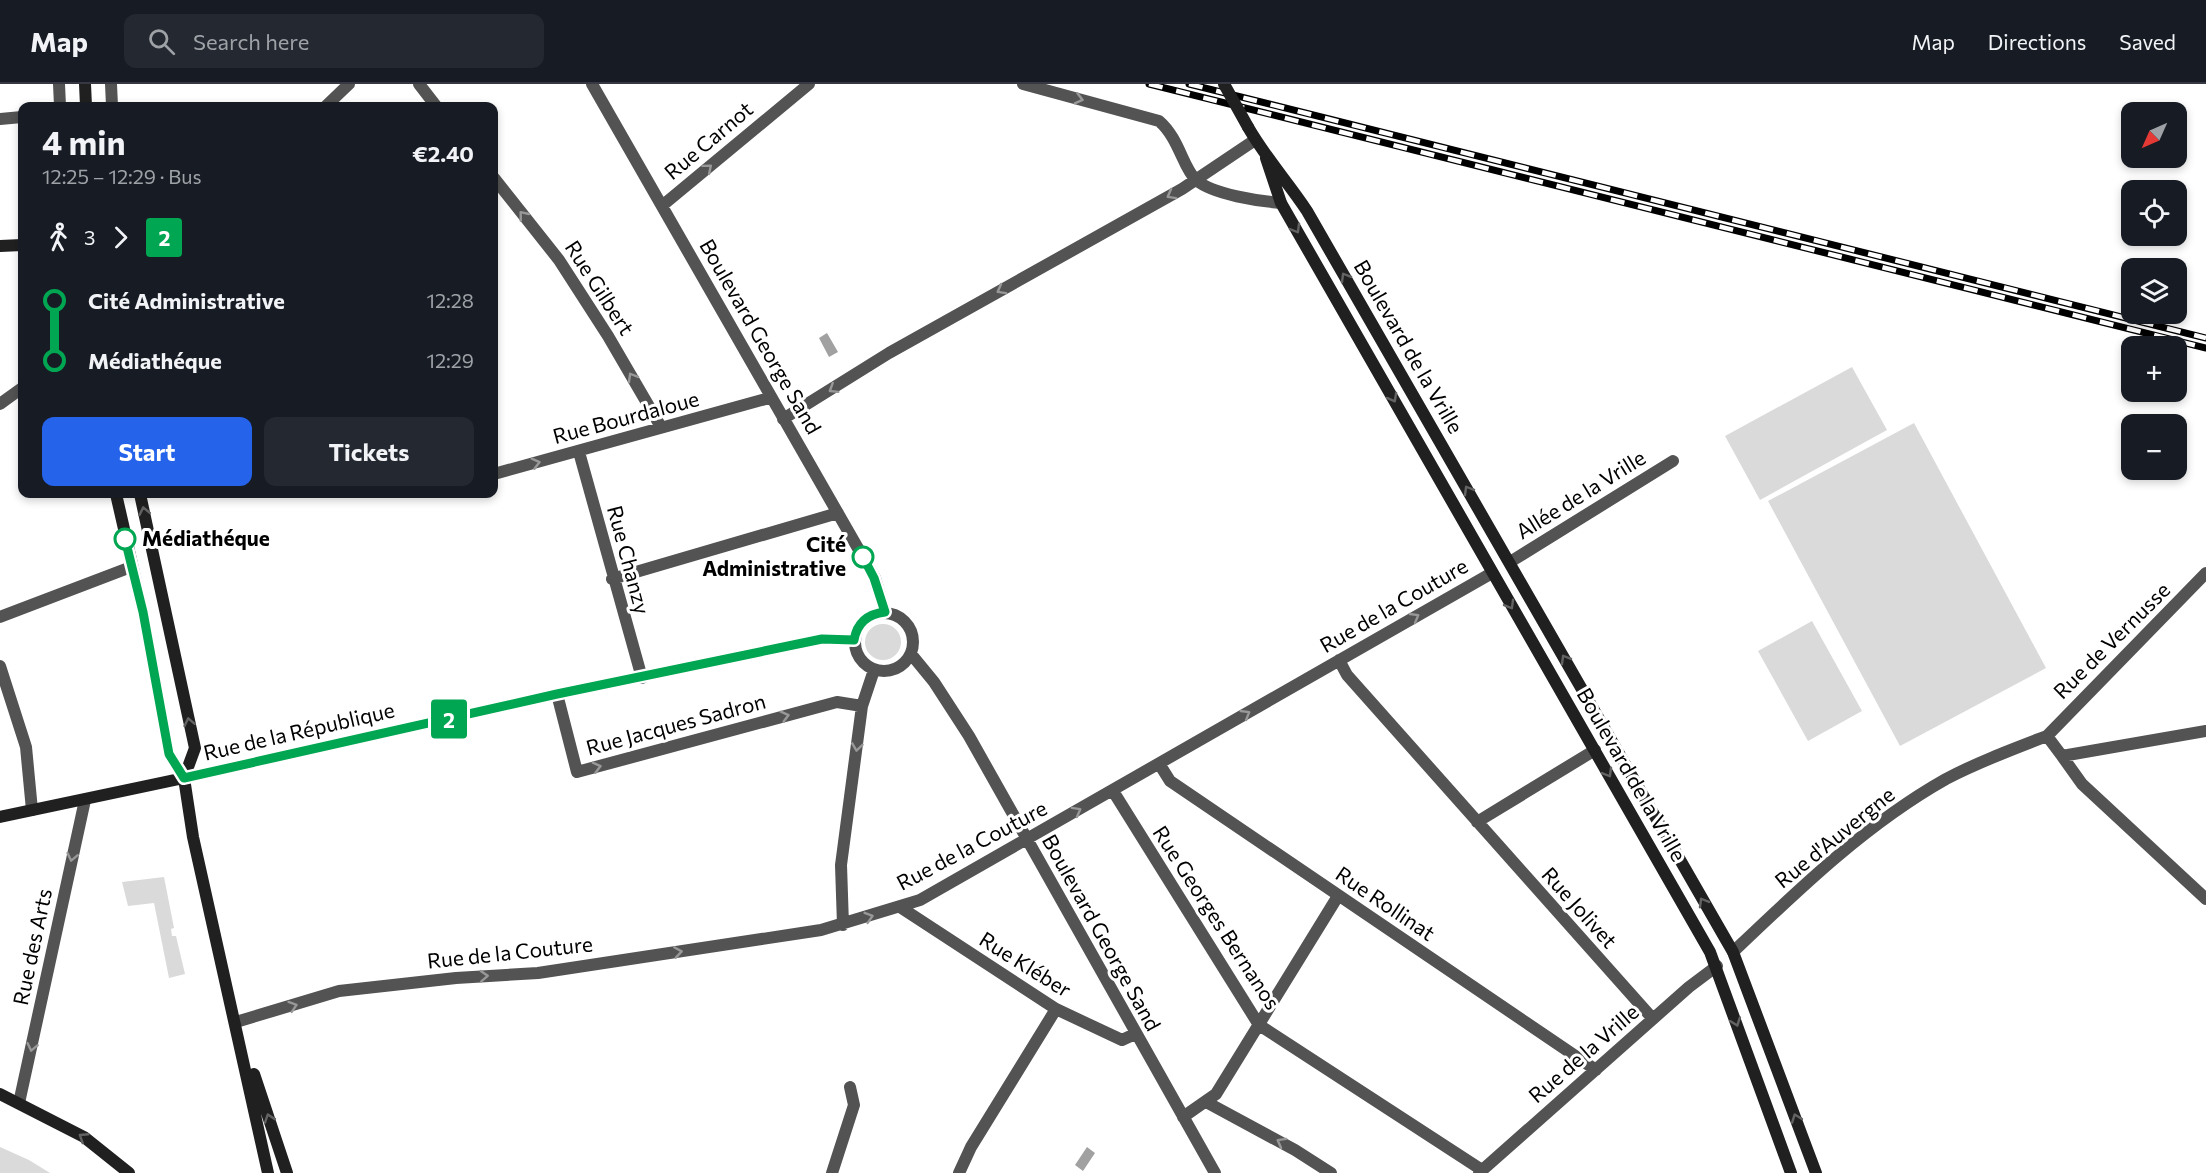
<!DOCTYPE html>
<html lang="en">
<head>
<meta charset="utf-8">
<style>
	:root { --surface:#171b24; --page:#242831; --text:#f1f3f6; --muted:#9ea1a6; --line:#363941; --accent:#2563eb }
	body { margin:0; font-family:Commissioner,sans-serif; background:var(--page); color:var(--text); height:100vh; display:flex; flex-direction:column; font-size:22px; white-space:nowrap }
	* { box-sizing:border-box; margin:0 }
	p { font-size:20px; color:var(--muted) }
	.icon { flex:none; width:33px; height:33px; fill:none; stroke:currentColor; stroke-width:2; stroke-linecap:round; stroke-linejoin:round }
	.map { position:relative; flex:1; overflow:hidden }
	.sheet { position:absolute; left:18px; top:18px; width:480px; height:396px; display:flex; flex-direction:column; background:var(--surface); border-radius:12px; box-shadow:0 3px 9px #0003 }
	.sheet>* { flex:none }
	.badge { padding:0 12px; border-radius:4px; font-size:21px; line-height:39px }
	.needle { width:39px; rotate:225deg }
	.controls { position:absolute; left:2121px; top:18px; display:grid; gap:12px }
	.controls a { display:grid; place-items:center; width:66px; height:66px; border-radius:12px; background:var(--surface); box-shadow:0 3px 9px #0003; font-size:30px }
	.map>.badge { position:absolute; translate:-50% -50%; box-shadow:0 0 0 3px #fff }
	.legs { display:flex; align-items:center; gap:9px; height:66px; padding:0 24px; font-size:20px }
	.legs p { margin-inline-start:auto }
	.summary { display:flex; align-items:center; justify-content:space-between; height:102px; padding:0 24px }
	h1 { font-size:33px; font-weight:700; line-height:45px }
	.action { display:flex; gap:12px; margin-top:auto; padding:12px 24px }
	.action a { flex:1; height:69px; border-radius:12px; background:var(--accent); color:#fff; font-size:24px; font-weight:700; line-height:69px; text-align:center }
	.action a+a { background:var(--page); color:var(--text) }
	ul { padding:0 24px; list-style:none }
	li { display:flex; align-items:center; gap:21px; height:60px; font-size:22px }
	li i { display:grid; place-items:center; width:9px; height:100%; margin:0 8px; background:currentColor }
	li i::after { content:''; width:15px; height:15px; margin:-8px; border:4px solid; border-radius:50%; background:var(--surface) }
	li p { margin-inline-start:auto }
	li:first-child i { background:linear-gradient(#0000 50%,currentColor 0) }
	li:last-child i { background:linear-gradient(currentColor 50%,#0000 0) }
	header { display:flex; align-items:center; gap:36px; box-sizing:border-box; height:84px; padding:0 30px; background:var(--surface); border-bottom:2px solid var(--line) }
	header strong { font-size:28px }
	nav { display:flex; gap:33px; margin-inline-start:auto; font-size:21px }
	.search { width:420px; height:54px; background:var(--page); display:flex; align-items:center; gap:15px; box-sizing:border-box; padding:0 21px; border-radius:12px; color:var(--muted); font-size:22px }
	.map>svg:first-child { display:block }
	.green { fill:#dadada }
	.water { fill:#a1a1a1 }
	.lines { fill:none; stroke-linecap:round; stroke-linejoin:round }
	.street { stroke:#535353; stroke-width:12 }
	.secondary { stroke:#202020; stroke-width:12 }
	.rail-casing { stroke:#000; stroke-width:7 }
	.rail { stroke:#fff; stroke-width:4.5; stroke-dasharray:14; stroke-linecap:butt }
	.secondary-bridge { stroke:#202020; stroke-width:12 }
	.oneway { stroke:#989898 }
	.oneway2 { stroke:#636363 }
	.line-1-casing { stroke:#fff; stroke-width:14 }
	.line-1 { stroke:#00a651; stroke-width:9 }
	.stop-1-dot { fill:#fff; stroke:#00a651; stroke-width:3 }
	.labels { text-anchor:middle; stroke-width:6; stroke-linejoin:round; paint-order:stroke }
	.street-label { font-size:21px; fill:#000; stroke:#fff }
	.stop-label { font-size:21px; font-weight:bold; fill:#000; stroke:#fff; text-anchor:start }
</style>
</head>
<body>
<header>
<strong>Map</strong>
<div class="search"><svg class="icon" aria-label="search" viewBox="0 0 24 24"><circle cx="10" cy="10" r="6"/><path d="M15 15l6 6"/></svg>Search here</div>
<nav><a>Map</a><a>Directions</a><a>Saved</a></nav>
</header>
<div class="map">
<svg width="2206" height="1089" viewBox="0 0 2206 1089">
	<rect width="100%" height="100%" fill="#fff"/>
	<path class="green" d="M1852,283L1887,346L1760,416L1725,352Z
		M1914,339L2046,584L1900,662L1768,417Z
		M1812,537L1862,627L1808,657L1758,567Z
		M865 558a18 18 0 1 1 36 0a18 18 0 1 1-36 0Z
		M164,793L174,844L171,845L172,852H176L185,890L169,894L154,819L128,822L122,798Z
		M0,1063L29,1076L50,1089H0Z"/>
	<path class="water" d="M827,249L838,268L829,273L819,254Z
		M1087,1063L1095,1069L1083,1087L1075,1081Z"/>
	<g class="lines">
		<path class="street" d="M59,0L60,22
			M111,0L112,22
			M419,0L436,22
			M592,0L875,494L885,528
			M1023,0L1159,37C1179,54 1183,84 1196,96C1214,111 1259,117 1281,119
			M326,22L349,0
			M0,35L22,33
			M494,94L559,176L608,252L661,343
			M663,121L809,0
			M0,320L22,304
			M783,335L889,269L1182,105L1255,56
			M579,368L642,594
			M494,390L769,314
			M1510,478L1673,377
			M612,495L838,429
			M855 558a29 29 0 1 1 58 0a29 29 0 1 1-58 0Z
			M0,533L131,483
			M911,570L934,598L969,652L1215,1089
			M1339,576L1347,591L1653,935
			M0,582L26,663L32,726
			M557,610L577,688L837,618L862,622
			M2047,652L2206,489
			M2062,672L2082,700L2206,815
			M1160,681L1170,697L1596,986
			M184,694L557,610L822,555L854,556
			M1113,707L1259,941L1482,1086
			M1477,738L1595,666
			M900,823L1056,925L1122,956L1135,950
			M843,841L841,781L862,622L874,586
			M1733,868C1798,806 1866,740 1946,695C1978,678 2013,665 2047,652L2062,672L2206,647
			M236,938L339,907L456,894L538,889L821,846L920,816L1492,489
			M19,1019L85,716
			M1208,1019L1295,1066L1331,1089
			M1183,1033L1216,1010L1338,812
			M832,1089L854,1021L850,1003
			M959,1089L971,1063L1056,925
			M1479,1089L1689,903L1717,882"/>
		<path class="secondary" d="M85,0L86,22
			M1248,43C1265,73 1288,98 1307,127L1733,868L1816,1089
			M1266,74L1281,119L1710,868L1791,1089
			M0,162L22,161
			M116,410L143,528L169,670L184,694L193,753L268,1089
			M140,410L195,664L184,694
			M0,733L184,694
			M254,990L287,1089
			M0,1010L84,1053L129,1089"/>
		<defs>
			<path id="rail" d="M1149,0L2206,264
				M1189,0L2206,254"/>
		</defs>
		<use href="#rail" class="rail-casing"/>
		<use href="#rail" class="rail"/>
		<path class="secondary-bridge" d="M1224,0L1248,43"/>
	</g>
	<defs><path id="oneway-chevron" d="M-2-3.5L2.5 0L-2 3.5" fill="none" stroke-width="1.6" stroke-linecap="round" stroke-linejoin="round" transform="scale(1.5)"/></defs>
	<g class="oneway">
		<use href="#oneway-chevron" transform="translate(1079 15) rotate(15)"/>
		<use href="#oneway-chevron" transform="translate(708 84) rotate(-40)"/>
		<use href="#oneway-chevron" transform="translate(1171 111) rotate(151)"/>
		<use href="#oneway-chevron" transform="translate(523 131) rotate(-129)"/>
		<use href="#oneway-chevron" transform="translate(1001 206) rotate(151)"/>
		<use href="#oneway-chevron" transform="translate(632 293) rotate(-120)"/>
		<use href="#oneway-chevron" transform="translate(833 305) rotate(148)"/>
		<use href="#oneway-chevron" transform="translate(536 379) rotate(-15)"/>
		<use href="#oneway-chevron" transform="translate(1415 533) rotate(-30)"/>
		<use href="#oneway-chevron" transform="translate(1246 630) rotate(-31)"/>
		<use href="#oneway-chevron" transform="translate(785 632) rotate(-15)"/>
		<use href="#oneway-chevron" transform="translate(857 663) rotate(98)"/>
		<use href="#oneway-chevron" transform="translate(597 683) rotate(-15)"/>
		<use href="#oneway-chevron" transform="translate(1077 727) rotate(-29)"/>
		<use href="#oneway-chevron" transform="translate(72 773) rotate(102)"/>
		<use href="#oneway-chevron" transform="translate(869 833) rotate(-17)"/>
		<use href="#oneway-chevron" transform="translate(678 868) rotate(-9)"/>
		<use href="#oneway-chevron" transform="translate(484 892) rotate(-3)"/>
		<use href="#oneway-chevron" transform="translate(293 922) rotate(-18)"/>
		<use href="#oneway-chevron" transform="translate(32 963) rotate(102)"/>
		<use href="#oneway-chevron" transform="translate(1281 1058) rotate(-151)"/>
	</g>
	<g class="oneway2">
		<use href="#oneway-chevron" transform="translate(1296 145) rotate(60)"/>
		<use href="#oneway-chevron" transform="translate(1345 193) rotate(-120)"/>
		<use href="#oneway-chevron" transform="translate(1393 314) rotate(61)"/>
		<use href="#oneway-chevron" transform="translate(1468 406) rotate(-120)"/>
		<use href="#oneway-chevron" transform="translate(144 427) rotate(-102)"/>
		<use href="#oneway-chevron" transform="translate(1510 521) rotate(60)"/>
		<use href="#oneway-chevron" transform="translate(1565 575) rotate(-120)"/>
		<use href="#oneway-chevron" transform="translate(189 638) rotate(-102)"/>
		<use href="#oneway-chevron" transform="translate(1608 689) rotate(60)"/>
		<use href="#oneway-chevron" transform="translate(1703 818) rotate(-120)"/>
		<use href="#oneway-chevron" transform="translate(1736 938) rotate(70)"/>
		<use href="#oneway-chevron" transform="translate(269 1034) rotate(-109)"/>
		<use href="#oneway-chevron" transform="translate(1796 1034) rotate(-110)"/>
		<use href="#oneway-chevron" transform="translate(83 1053) rotate(-147)"/>
	</g>
	<g class="lines">
		<defs>
			<path id="line-1" d="M125,455L143,528L169,670L184,694L557,610L822,555L854,556C857,539 867,530 885,528L874,494L863,473"/>
		</defs>
		<use href="#line-1" class="line-1-casing"/>
		<use href="#line-1" class="line-1"/>
	</g>
	<g class="stop-1-dot">
		<circle cx="125" cy="455" r="10"/>
		<circle cx="863" cy="473" r="10"/>
	</g>
	<g class="labels">
		<g class="street-label">
			<text transform="translate(709 57) rotate(-40)" y="7">Rue Carnot</text>
			<text transform="translate(599 204) rotate(57)" y="7">Rue Gilbert</text>
			<text transform="translate(760 253) rotate(60)" y="7">Boulevard George Sand</text>
			<text transform="translate(1408 263) rotate(60)" y="7">Boulevard de la Vrille</text>
			<text transform="translate(626 334) rotate(-15)" y="7">Rue Bourdaloue</text>
			<text transform="translate(1581 411) rotate(-32)" y="7">Allée de la Vrille</text>
			<text transform="translate(628 476) rotate(75)" y="7">Rue Chanzy</text>
			<text transform="translate(1394 522) rotate(-30)" y="7">Rue de la Couture</text>
			<text transform="translate(2112 557) rotate(-45)" y="7">Rue de Vernusse</text>
			<text transform="translate(676 641) rotate(-15)" y="7">Rue Jacques Sadron</text>
			<text transform="translate(299 648) rotate(-13)" y="7">Rue de la République</text>
			<text transform="translate(1631 691) rotate(60)" y="7">Boulevard de la Vrille</text>
			<text transform="translate(1835 754) rotate(-39)" y="7">Rue d'Auvergne</text>
			<text transform="translate(972 762) rotate(-28)" y="7">Rue de la Couture</text>
			<text transform="translate(1385 820) rotate(34)" y="7">Rue Rollinat</text>
			<text transform="translate(1579 824) rotate(48)" y="7">Rue Jolivet</text>
			<text transform="translate(1216 834) rotate(57)" y="7">Rue Georges Bernanos</text>
			<text transform="translate(1101 849) rotate(61)" y="7">Boulevard George Sand</text>
			<text transform="translate(33 863) rotate(-78)" y="7">Rue des Arts</text>
			<text transform="translate(510 869) rotate(-6)" y="7">Rue de la Couture</text>
			<text transform="translate(1025 881) rotate(32)" y="7">Rue Kléber</text>
			<text transform="translate(1584 970) rotate(-41)" y="7">Rue de la Vrille</text>
		</g>
		<g class="stop-label">
			<text x="142" y="462">Médiathéque</text>
			<text x="846" y="468" text-anchor="end">Cité<tspan x="846" dy="24">Administrative</tspan></text>
		</g>
	</g>
</svg>
<div class="controls">
<a><svg class="needle" viewBox="-14 -14 28 28"><path d="M0-13l5 13h-10z" fill="#e53935"/><path d="M0 13l5-13h-10z" fill="#9ea1a6"/></svg></a>
<a><svg class="icon" aria-label="locate" viewBox="0 0 24 24"><circle cx="12" cy="12" r="6"/><path d="M12 2v4M12 18v4M2 12h4M18 12h4"/></svg></a>
<a><svg class="icon" aria-label="layers" viewBox="0 0 24 24"><path d="M12 4l9 5-9 5-9-5zM3 14l9 5 9-5"/></svg></a>
<a>+</a>
<a>−</a>
</div>
<b class="badge" style="left:449px;top:635px;background:#00a651;color:#fff">2</b>
<section class="sheet">
<div class="summary"><div><h1>4 min</h1><p>12:25 – 12:29 · Bus</p></div><b>€2.40</b></div>
<div class="legs"><svg class="icon" aria-label="walk" viewBox="0 0 24 24"><circle cx="13" cy="4" r="2"/><path d="M13 8l-2 6 4 7M11 14l-3 7M7 12l3-4h3l4 4"/></svg>3<svg class="icon" aria-label="forward" viewBox="0 0 24 24"><path d="M9 5l7 7-7 7"/></svg><b class="badge" style="background:#00a651;color:#fff">2</b></div>
<ul>
<li><i style="color:#00a651"></i><b>Cité Administrative</b><p>12:28</p></li>
<li><i style="color:#00a651"></i><b>Médiathéque</b><p>12:29</p></li>
</ul>
<div class="action"><a>Start</a><a>Tickets</a></div>
</section>
</div>
</body>
</html>
